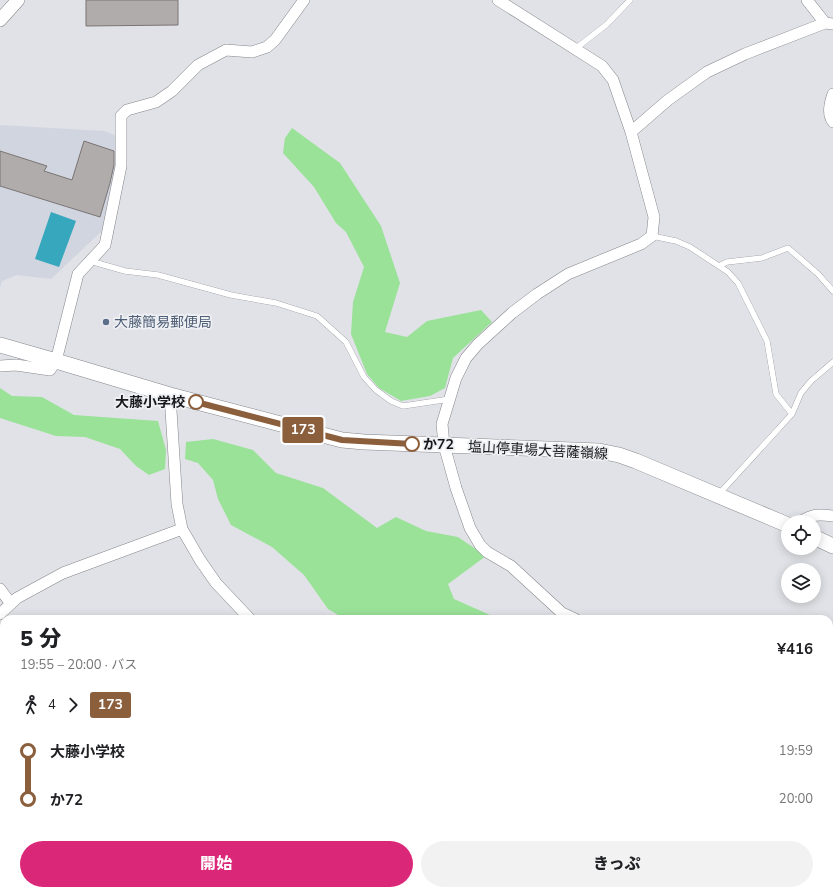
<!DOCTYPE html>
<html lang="ja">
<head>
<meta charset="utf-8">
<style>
	:root { --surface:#fff; --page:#f2f2f2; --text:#202124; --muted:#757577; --accent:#db2777 }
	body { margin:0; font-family:"Nunito Sans","Noto Sans JP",sans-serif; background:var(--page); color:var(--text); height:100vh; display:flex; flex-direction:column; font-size:15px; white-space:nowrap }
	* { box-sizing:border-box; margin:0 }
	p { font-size:13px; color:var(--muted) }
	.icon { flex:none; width:22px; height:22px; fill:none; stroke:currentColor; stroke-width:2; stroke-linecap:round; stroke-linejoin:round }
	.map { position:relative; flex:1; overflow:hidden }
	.drawer { position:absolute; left:0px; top:615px; width:833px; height:280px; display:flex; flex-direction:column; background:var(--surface); border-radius:12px 12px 0 0; box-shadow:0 2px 10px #0003 }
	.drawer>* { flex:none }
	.badge { padding:0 8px; border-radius:3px; font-size:14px; line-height:26px }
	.controls { position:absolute; left:781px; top:515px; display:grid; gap:8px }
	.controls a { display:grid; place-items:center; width:40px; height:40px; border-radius:50%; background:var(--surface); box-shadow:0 2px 10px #0003; font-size:20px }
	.map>.badge { position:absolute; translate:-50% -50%; box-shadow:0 0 0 2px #fff }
	.legs { display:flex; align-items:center; gap:6px; height:44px; padding:0 20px; font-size:13px }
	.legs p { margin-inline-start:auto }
	.head { display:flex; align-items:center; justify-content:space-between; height:68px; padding:0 20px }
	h1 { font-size:22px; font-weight:800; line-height:30px }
	.action { display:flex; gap:8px; margin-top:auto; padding:8px 20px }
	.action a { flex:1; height:46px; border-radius:24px; background:var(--accent); color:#fff; font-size:16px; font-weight:800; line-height:46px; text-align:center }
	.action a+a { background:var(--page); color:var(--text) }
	ul { padding:0 20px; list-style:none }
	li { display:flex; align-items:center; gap:14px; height:48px; font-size:15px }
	li i { display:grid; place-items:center; width:6px; height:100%; margin:0 5px; background:currentColor }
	li i::after { content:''; width:10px; height:10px; margin:-5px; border:3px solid; border-radius:50%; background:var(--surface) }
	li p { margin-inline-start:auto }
	li:first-child i { background:linear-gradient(#0000 50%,currentColor 0) }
	li:last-child i { background:linear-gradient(currentColor 50%,#0000 0) }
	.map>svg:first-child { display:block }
	.built { fill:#d0d5e0 }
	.green { fill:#99e298 }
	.water { fill:#36a7bd }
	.building { fill:#b1acac; stroke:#7a7574 }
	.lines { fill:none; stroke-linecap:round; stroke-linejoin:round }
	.service-casing { stroke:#85878b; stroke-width:6 }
	.minor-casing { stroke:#85878b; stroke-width:12 }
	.tertiary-casing { stroke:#85878b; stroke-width:14 }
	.secondary-casing { stroke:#85878b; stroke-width:16 }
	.service { stroke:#fff; stroke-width:5.5 }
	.minor { stroke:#fff; stroke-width:11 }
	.tertiary { stroke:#fff; stroke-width:13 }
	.secondary { stroke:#fff; stroke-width:15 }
	.line-1-casing { stroke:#fff; stroke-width:9 }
	.line-1 { stroke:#8b5e3c; stroke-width:6 }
	.service-dot { fill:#5c6f8a; stroke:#eef0f4; stroke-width:1.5 }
	.stop-1-dot { fill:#fff; stroke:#8b5e3c; stroke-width:2 }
	.labels { text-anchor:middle; stroke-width:3.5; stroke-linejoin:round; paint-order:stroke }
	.service-label { font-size:14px; fill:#4e5e75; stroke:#eef0f4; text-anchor:start }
	.stop-label { font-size:14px; font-weight:bold; fill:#171819; stroke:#eef0f4; text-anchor:end }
	.street-label { font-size:14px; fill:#171819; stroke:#eef0f4 }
</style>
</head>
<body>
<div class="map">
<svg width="833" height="895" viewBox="0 0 833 895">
	<rect width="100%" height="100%" fill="#e1e2e7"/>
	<path class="built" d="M0,125L104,131L125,139L104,229L51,279L17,275L2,281L0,288Z"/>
	<path class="green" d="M292,128L340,163L381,226L400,283L385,332L407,337L427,321L481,310L492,322L453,358L445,388L430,396L401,401L379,388L367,374L351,334L353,302L364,267L346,232L336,223L314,187L283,153L285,138Z
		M0,388L12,396L42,397L74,415L158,421L166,450L165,469L149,475L136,466L120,449L85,437L56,436L0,418Z
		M213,439L253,450L276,473L323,488L377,528L396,517L426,531L458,537L486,556L448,584L454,599L499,619H345L328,609L304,575L272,547L231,525L218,499L213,480L198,463L185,459L186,442Z"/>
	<path class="water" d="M51,212L76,221L59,267L35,259Z"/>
	<path class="building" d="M86,0H178V25L86,26Z
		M84,141L114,151V165L110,183L100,217L0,186V151L47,166L44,171L72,180Z"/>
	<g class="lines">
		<defs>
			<path id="service" d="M575,49L606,25L630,0
				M652,236L676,241L690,247L728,272L738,283L767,341L776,394L792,414
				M90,261L125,271L158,275L231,295L276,303L317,316L346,342L364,377L376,390L391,401L403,406L450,399
				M719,266L727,262L762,258L788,248L818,274L833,291
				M719,494L792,414L801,393L811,381L833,362"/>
			<path id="minor" d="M498,0L602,66L613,80L631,132L654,217L652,236L641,244L568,274L537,294L512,313L478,344L466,358L456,378L442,424L444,445L456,488L470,528L480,545L487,552L511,566L562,613L575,619
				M807,0L825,23
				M833,94C830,103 827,114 833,122
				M631,132L668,100L707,72L745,54L825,23L833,24
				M0,366L16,365L50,370L56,361L78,274L105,245L121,166V116L127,110L156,102L172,91L198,65L226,50L252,52L267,47L275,40L304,0
				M170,395L177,504L182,529L200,560L216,583L250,619
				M800,522C813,514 818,514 833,516
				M0,589L11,604
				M0,614L17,598L63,573L182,529
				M0,684L4,689
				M829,701H833
				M829,770L833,774
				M0,873L4,875
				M43,891L52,895
				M371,891L374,895
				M653,891L655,895
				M117,895L121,891
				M393,895L405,891"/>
			<path id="tertiary" d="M0,20L18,0"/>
			<path id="secondary" d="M0,345L56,361L170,395L342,440L364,442L599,451L619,455L636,461L788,525
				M814,537L833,546"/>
		</defs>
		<use href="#service" class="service-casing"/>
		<use href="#minor" class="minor-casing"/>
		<use href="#tertiary" class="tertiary-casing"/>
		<use href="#secondary" class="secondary-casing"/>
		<use href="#service" class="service"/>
		<use href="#minor" class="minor"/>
		<use href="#tertiary" class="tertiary"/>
		<use href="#secondary" class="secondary"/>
	</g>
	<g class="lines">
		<defs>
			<path id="line-1" d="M196,402L342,440L412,444"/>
		</defs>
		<use href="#line-1" class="line-1-casing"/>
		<use href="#line-1" class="line-1"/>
	</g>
	<circle class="service-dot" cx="106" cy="322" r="4"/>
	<g class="stop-1-dot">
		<circle cx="196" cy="402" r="7"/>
		<circle cx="412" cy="444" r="7"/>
	</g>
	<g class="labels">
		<g class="service-label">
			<text x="114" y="327">大藤簡易郵便局</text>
		</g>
		<g class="stop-label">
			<text x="185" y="407">大藤小学校</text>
			<text x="423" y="449" text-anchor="start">か72</text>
		</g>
		<g class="street-label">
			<text transform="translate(538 450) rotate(3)" y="5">塩山停車場大菩薩嶺線</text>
		</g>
	</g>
</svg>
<div class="controls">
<a><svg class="icon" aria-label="locate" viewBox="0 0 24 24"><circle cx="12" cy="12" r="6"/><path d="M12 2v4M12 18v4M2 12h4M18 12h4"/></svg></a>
<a><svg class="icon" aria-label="layers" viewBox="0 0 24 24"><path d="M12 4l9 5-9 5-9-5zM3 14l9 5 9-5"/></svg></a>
</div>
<b class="badge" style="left:303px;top:430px;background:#8b5e3c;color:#fff">173</b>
<section class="drawer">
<div class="head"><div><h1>5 分</h1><p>19:55 – 20:00 · バス</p></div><b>¥416</b></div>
<div class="legs"><svg class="icon" aria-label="walk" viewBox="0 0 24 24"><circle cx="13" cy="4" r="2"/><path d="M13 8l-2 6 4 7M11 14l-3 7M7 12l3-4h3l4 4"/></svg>4<svg class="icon" aria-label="forward" viewBox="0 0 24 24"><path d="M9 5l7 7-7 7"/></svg><b class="badge" style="background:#8b5e3c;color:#fff">173</b></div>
<ul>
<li><i style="color:#8b5e3c"></i><b>大藤小学校</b><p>19:59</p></li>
<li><i style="color:#8b5e3c"></i><b>か72</b><p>20:00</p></li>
</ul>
<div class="action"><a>開始</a><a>きっぷ</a></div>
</section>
</div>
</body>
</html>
